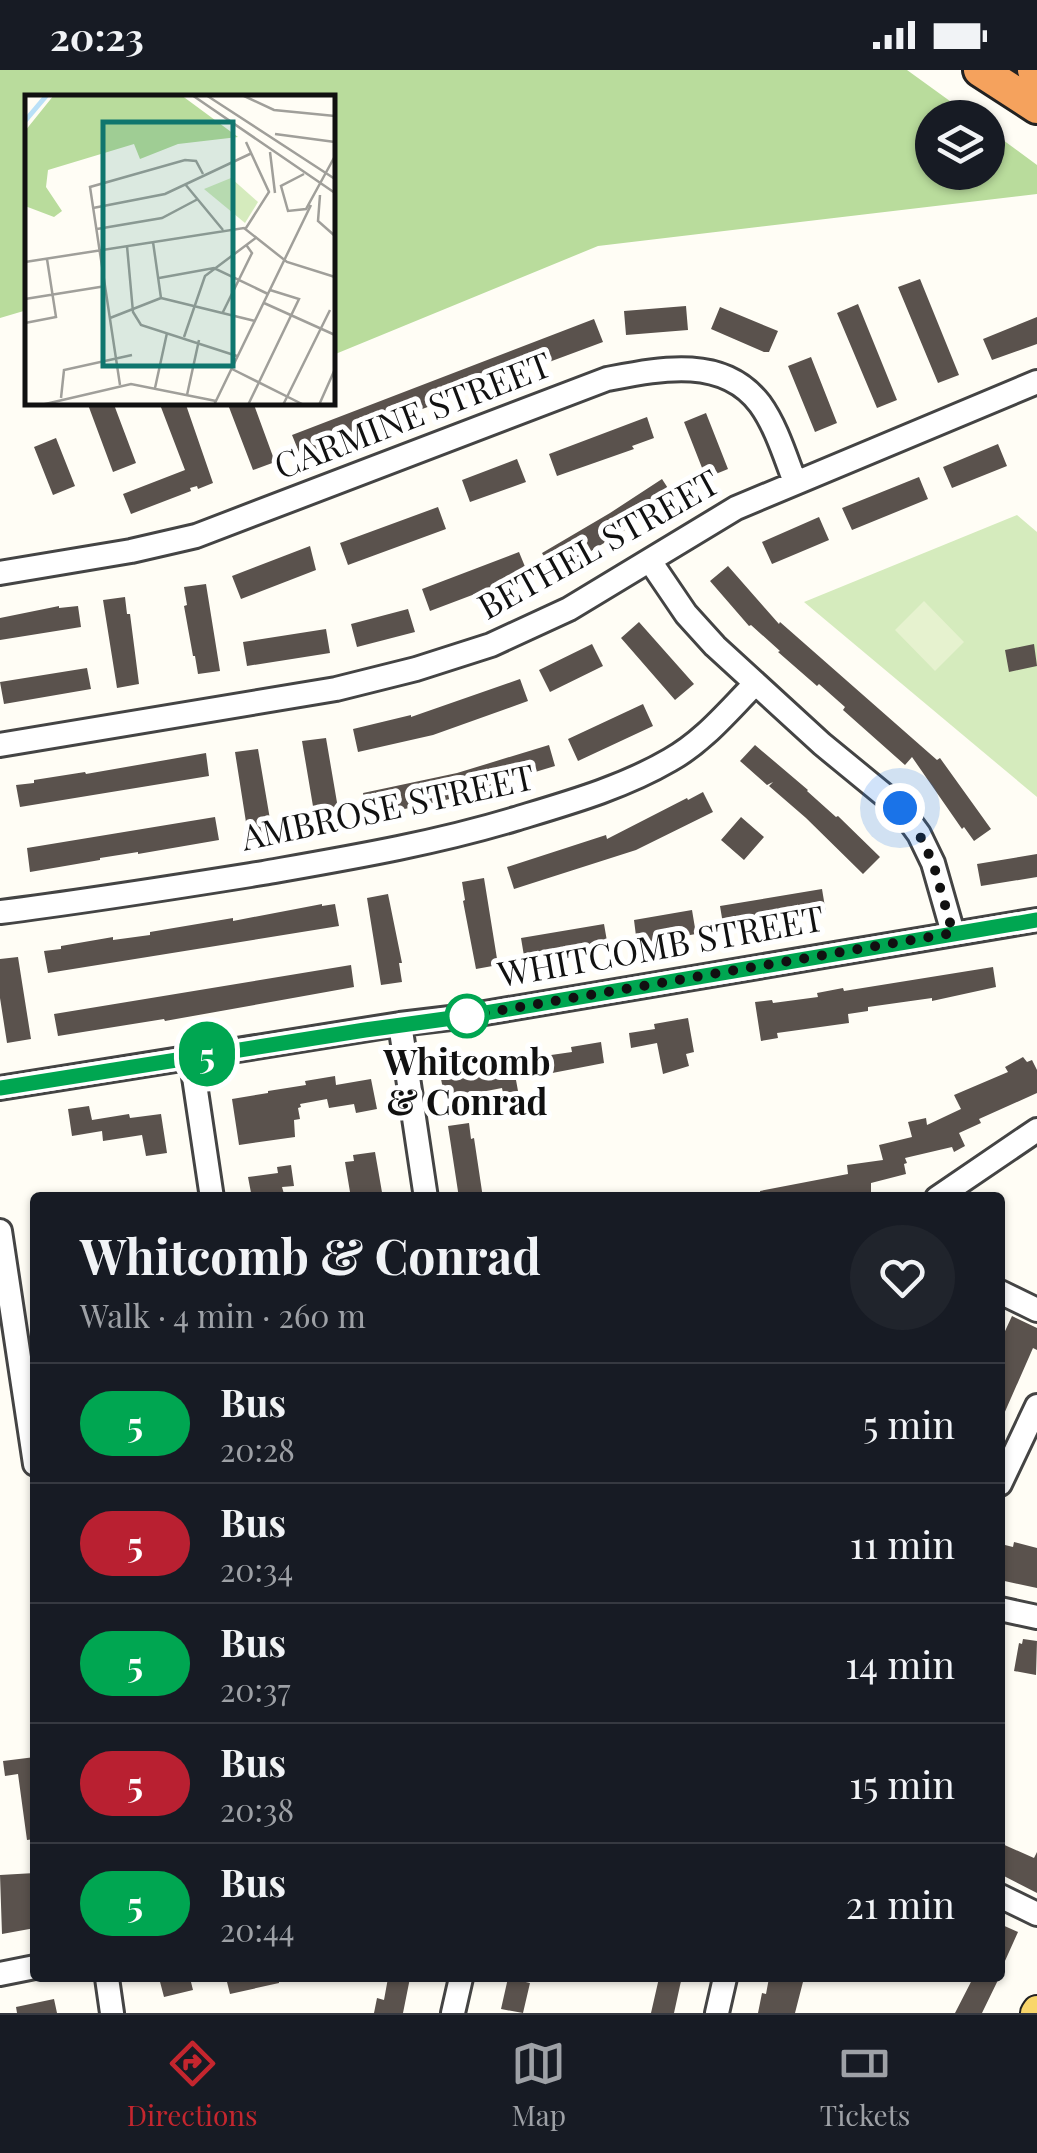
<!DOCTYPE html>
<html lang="en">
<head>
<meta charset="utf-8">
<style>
	:root { --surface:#171b24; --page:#20242c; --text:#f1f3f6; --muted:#9ea1a6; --line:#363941; --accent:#c4262e }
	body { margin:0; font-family:"Playfair Display",serif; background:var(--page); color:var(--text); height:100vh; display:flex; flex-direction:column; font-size:38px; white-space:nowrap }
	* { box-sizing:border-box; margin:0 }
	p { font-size:32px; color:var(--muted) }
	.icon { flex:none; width:55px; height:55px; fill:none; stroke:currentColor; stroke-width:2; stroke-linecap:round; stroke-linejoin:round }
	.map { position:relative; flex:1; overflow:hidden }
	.details { position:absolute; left:30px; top:1122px; width:975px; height:790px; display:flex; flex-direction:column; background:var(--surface); border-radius:10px; box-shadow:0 2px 8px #0004 }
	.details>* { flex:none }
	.badge { padding:0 20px; border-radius:32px; font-size:35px; line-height:65px }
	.fabs { position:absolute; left:915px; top:30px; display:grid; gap:20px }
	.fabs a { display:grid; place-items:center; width:90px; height:90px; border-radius:50%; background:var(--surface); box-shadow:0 2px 8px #0004; font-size:50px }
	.you { position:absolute; width:50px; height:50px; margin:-25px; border:8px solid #fff; border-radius:50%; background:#1a73e8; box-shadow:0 0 0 15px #1a73e833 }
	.map>.badge { position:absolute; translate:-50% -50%; box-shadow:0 0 0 5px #fff }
	.round { display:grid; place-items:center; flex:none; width:105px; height:105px; border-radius:52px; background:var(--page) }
	.headline { display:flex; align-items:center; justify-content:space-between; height:170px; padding:0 50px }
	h1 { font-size:48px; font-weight:700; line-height:75px }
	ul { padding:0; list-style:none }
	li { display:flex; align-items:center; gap:30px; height:120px; padding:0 50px; border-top:2px solid var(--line) }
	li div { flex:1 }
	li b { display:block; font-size:38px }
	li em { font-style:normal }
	li .badge { min-width:110px; font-weight:700; text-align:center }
	.status { display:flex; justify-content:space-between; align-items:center; height:70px; padding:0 50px; background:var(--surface); direction:ltr }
	.status svg { height:28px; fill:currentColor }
	.menu { display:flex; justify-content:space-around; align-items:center; height:140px; border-top:2px solid var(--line); background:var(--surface); font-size:28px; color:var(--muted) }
	.menu a { display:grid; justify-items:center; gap:5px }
	.menu .on { color:var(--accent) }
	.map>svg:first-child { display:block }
	.green { fill:#d5ebbd }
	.forest { fill:#b9dc9c }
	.pitch { fill:#e6f2cf }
	.building { fill:#5a524d }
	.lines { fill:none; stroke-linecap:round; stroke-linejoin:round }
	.minor-casing { stroke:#444; stroke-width:28 }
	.major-casing { stroke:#222; stroke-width:32 }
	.highway-casing { stroke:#222; stroke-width:38 }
	.minor { stroke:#fff; stroke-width:22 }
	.major { stroke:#f9d66b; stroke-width:28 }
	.highway { stroke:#f5a25d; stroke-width:32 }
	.line-casing { stroke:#fff; stroke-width:22 }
	.line { stroke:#00a651; stroke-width:15 }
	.walk { stroke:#111; stroke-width:10; stroke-dasharray:0 18 }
	.stop-dot { fill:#fff; stroke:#00a651; stroke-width:5 }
	.labels { text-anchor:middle; stroke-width:10; stroke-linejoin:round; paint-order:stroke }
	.street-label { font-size:35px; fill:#111; stroke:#fff }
	.stop-label { font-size:35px; font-weight:bold; fill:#111; stroke:#fff }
	.inset-river { fill:none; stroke:#b9e0f7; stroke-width:5 }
	.inset-road { fill:none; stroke:#a09f9a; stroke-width:2.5 }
	.view { fill:#0f766e; fill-opacity:0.15; stroke:#0f766e; stroke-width:5 }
	.inset-edge { fill:none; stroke:#111; stroke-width:5 }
</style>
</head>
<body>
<div class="status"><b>20:23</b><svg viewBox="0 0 49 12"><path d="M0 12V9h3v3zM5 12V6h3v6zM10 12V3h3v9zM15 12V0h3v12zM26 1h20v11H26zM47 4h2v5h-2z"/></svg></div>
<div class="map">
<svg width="1037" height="1943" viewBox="0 0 1037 1943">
	<rect width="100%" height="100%" fill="#fffdf5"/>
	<path class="green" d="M1017,445L1037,462V727L804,532Z"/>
	<path class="forest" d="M0,0H907L972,47L932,48V102H988V59L1037,95V124L598,176L333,285L332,28H28L27,240L0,248Z"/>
	<path class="pitch" d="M924,531L964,572L935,601L895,560Z"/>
	<path class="building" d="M920,209L959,305L938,313L898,217Z
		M858,234L897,330L877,338L837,243Z
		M686,236L688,260L626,265L624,241Z
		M720,237L778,261L769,282H764L711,259Z
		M1037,247V274L992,290L983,269Z
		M594,249L603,272L398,348L301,387L292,365Z
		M811,287L837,353L815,362L788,296Z
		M87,332H113L136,393L113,402Z
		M159,332H185L213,413L198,419L197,416L190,418L191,421L131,444L123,424L185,400Z
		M227,332H253L275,392L253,400Z
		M706,343L728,399L706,408L684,352Z
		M647,347L654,368L632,376L634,379L557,406L549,384Z
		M56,368L75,416L53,425L34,377Z
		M998,374L1007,396L952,418L943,397Z
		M517,389L526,412L470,432L462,410Z
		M919,407L928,429L852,460L842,438Z
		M662,409L675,429L554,504L542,483L610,443Z
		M438,437L446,459L348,495L340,473Z
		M819,447L829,470L772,494L762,472Z
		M310,476L316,500L241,529L232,506Z
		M519,482L528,504L430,541L422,519Z
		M728,496L779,554L780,552L937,690L940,688L991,759L974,771L964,757L962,759L912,687L905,695L843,640L845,637L819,614L817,616L778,582L780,581L751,555L749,556L710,511Z
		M206,514L220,601L198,604L195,586H193L184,536L187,535L184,517Z
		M125,527L127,544H130L139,614L117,618L103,530Z
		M59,536V538L78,536L81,557L0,570V548Z
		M408,539L415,562L357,577L351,554Z
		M639,552L694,614L675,630L621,568Z
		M326,559L330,583L247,596L243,572Z
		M592,574L603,596L550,622L539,600Z
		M1034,574L1037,596L1009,602L1005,580Z
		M87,598L91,619L4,634L0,612Z
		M520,609L528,631L433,665L358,682L353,659L411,645V647Z
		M643,634L653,656L578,691L568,669Z
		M326,668L340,750L316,754L302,671Z
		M549,675L555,696L482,718L481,716L470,719V722L450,729L368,747L363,723L457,703Z
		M755,675L808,720L807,721L836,747L838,746L880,787L863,804L806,748L769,716L773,712L767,715L740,691Z
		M258,679L272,761L248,765L235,682Z
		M206,683L209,706L20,737L16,715L34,713V710L85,702L86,704Z
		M703,722L713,742L636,780L514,819L507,797L606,765L607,769L687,728L688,730Z
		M215,747L219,770L138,784V782L100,788V790L30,802L27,778Z
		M741,747L764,767L744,790L721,770Z
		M1037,784V807L981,816L977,794Z
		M484,808L498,895L476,899L463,831L465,830L462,812Z
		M822,819L826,843L724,860L720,836Z
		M388,824L402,893H399L402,912L381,915L367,828Z
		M322,834V836L335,834L339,856L48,903L44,881L61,879V876L113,867V870L150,865V862L233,848V851Z
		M692,840L696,864L637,874L634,850Z
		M604,854L608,877L525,892L521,868Z
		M18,887L31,969L7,973L0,928V889Z
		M351,895L354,917L165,951L164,949L58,966L54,944Z
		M993,897L996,917L932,931V928L868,937V941L848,944L849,953L777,963L778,968L761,971L755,932L772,930L773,933L818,927L817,923L843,918L844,921Z
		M688,948L694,982L686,984L689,996L663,1004L657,973L631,978L629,963L655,959L654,954Z
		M601,972L604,993L516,1010L518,1021L503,1023L502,1018L445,1029L441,1009L530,994V988L572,982L571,977Z
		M1023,987L1027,992L1032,990L1037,1000V1023L979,1049L981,1053L959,1063L965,1076L954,1082L952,1077L905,1088L907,1093L904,1094L906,1104L871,1113V1126L761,1128L760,1121L848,1104L847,1095L883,1090L879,1075L912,1067L908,1052L926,1048L927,1055L961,1039L954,1025L1008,1002L1005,997Z
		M335,1006L336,1015L371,1009L377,1039L356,1043L354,1034L329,1038L327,1029L300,1034L301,1037L298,1038L300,1049L294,1050L295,1067L239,1075L232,1029L268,1023V1021L306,1015L305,1011Z
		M89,1036L92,1050L129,1044L130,1048L161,1044L167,1083L146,1086L142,1065L103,1071L102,1061L72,1066L68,1039Z
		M469,1053L471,1069L474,1068L483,1128H459L448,1056Z
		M375,1082L383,1128H351L345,1092L354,1091L353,1085Z
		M291,1095L294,1116L282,1117L284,1124L252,1128L248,1107L278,1103L277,1097Z
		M1012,1246L1037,1258V1280L1033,1278L1000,1353V1272Z
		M1014,1472L1037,1478V1518L1000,1510L1005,1475L1013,1477Z
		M1023,1569L1037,1571L1036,1605L1014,1601L1019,1573L1022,1574Z
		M35,1687V1769L27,1770L18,1704L5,1706L3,1691Z
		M1000,1773L1034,1788L1037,1782V1823L1000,1804Z
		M35,1803V1858L2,1864L0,1805Z
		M1000,1854L1018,1862L1000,1902Z
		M159,1908H190L193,1920L164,1927Z
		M226,1908H279V1913L230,1924Z
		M388,1908H410L403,1943H374L377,1928L384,1930Z
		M508,1908L530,1913L523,1943L501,1939Z
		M659,1908L681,1911L674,1943H651Z
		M769,1908H804L795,1943H758L762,1923L766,1924Z
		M973,1908H999L982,1943H955Z
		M54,1929L57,1943H17L16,1937Z"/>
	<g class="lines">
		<defs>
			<path id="minor" d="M650,491L686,544L715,576L822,674L900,738L919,764L933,793L953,863
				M0,503L131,481L196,466L607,309C659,299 723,285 760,334C776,356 785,386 795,412
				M0,675L336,619L416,599L491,575L569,539L736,438L1037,312
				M0,842C88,831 175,817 263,803C348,788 432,774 515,749C568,733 622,718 670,690C704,671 728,641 755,614
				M400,954L426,1128
				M191,987L212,1128
				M0,1018L400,954L467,946L1037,850
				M937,1128L1037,1060
				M0,1161L35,1394
				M1000,1222L1037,1240
				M1000,1414L1037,1336
				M1000,1539L1037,1547
				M1000,1826L1037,1844
				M0,1904L35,1897
				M107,1908L112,1943
				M453,1943L461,1908
				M717,1943L725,1908"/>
			<path id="major" d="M1035,1943L1037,1940"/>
			<path id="highway" d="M980,0L1037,37
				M1034,0L1037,2"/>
		</defs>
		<use href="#minor" class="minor-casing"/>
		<use href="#major" class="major-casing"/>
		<use href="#highway" class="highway-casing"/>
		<use href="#minor" class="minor"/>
		<use href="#major" class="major"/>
		<use href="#highway" class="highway"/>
	</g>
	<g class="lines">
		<defs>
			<path id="line" d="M0,1018L365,960L467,946L1037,850"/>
		</defs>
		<use href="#line" class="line-casing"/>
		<use href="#line" class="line"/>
		<path class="walk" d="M467,946L953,863L933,793L919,764L900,738"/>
	</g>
	<circle class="stop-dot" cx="467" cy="946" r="20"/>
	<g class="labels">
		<g class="street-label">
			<text transform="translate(413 346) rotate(-21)" y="12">CARMINE STREET</text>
			<text transform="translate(599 475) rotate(-29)" y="12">BETHEL STREET</text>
			<text transform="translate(388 738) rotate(-12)" y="12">AMBROSE STREET</text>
			<text transform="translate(661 877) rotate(-10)" y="12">WHITCOMB STREET</text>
		</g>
		<g class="stop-label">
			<text x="467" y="1005">Whitcomb<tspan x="467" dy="40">&amp; Conrad</tspan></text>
		</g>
	</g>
	<g transform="translate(25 25)">
		<rect width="310" height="310" fill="#fffdf5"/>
		<path d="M206,83L233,107L220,128L179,94Z" fill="#d5ebbd"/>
		<path d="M29,0H156L213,42L153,49L115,64L109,49L23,75L21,92L37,116L29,122L0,111V36Z" fill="#b9dc9c"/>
		<path class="inset-river" d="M0,26L22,0"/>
		<path class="inset-road" d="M167,0L310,98M181,0L310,84M217,0L249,15L310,21M250,39L310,47M221,47L244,97L221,133M245,57L250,98M279,79L256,91L263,116L281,114L310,61M160,89L198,135M295,100L293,126L310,141M68,113L140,99L227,58M72,134L137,123L173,104M128,147L136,203M102,151L108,217L116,230L212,261M0,167L219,133L262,167L310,182M134,183L189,173L243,199M136,203L230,226M0,204L81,191M239,208L310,240M197,219L227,158L222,151M85,223L136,203M0,228L31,222L22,164M159,242L180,181L232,142M207,274L279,310M95,290L65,92L160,65L171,66L178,79M130,293L142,238M162,300L174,245M36,303L39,275L107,260M16,310L106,289L191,306M189,310L286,110M223,310L274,204L245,195M258,310L305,215M294,310L310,274"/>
		<path class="view" d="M78,27H208V271H78Z"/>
		<rect width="310" height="310" class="inset-edge"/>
	</g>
</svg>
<div class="fabs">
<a><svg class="icon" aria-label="layers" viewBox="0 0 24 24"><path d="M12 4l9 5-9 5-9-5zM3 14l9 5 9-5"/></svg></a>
</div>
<div class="you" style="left:900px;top:738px"></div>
<b class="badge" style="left:207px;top:984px;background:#00a651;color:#fff">5</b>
<section class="details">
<div class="headline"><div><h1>Whitcomb &amp; Conrad</h1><p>Walk · 4 min · 260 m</p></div><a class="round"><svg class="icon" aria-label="heart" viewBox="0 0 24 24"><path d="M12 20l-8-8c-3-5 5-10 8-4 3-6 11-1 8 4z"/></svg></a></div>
<ul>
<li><span class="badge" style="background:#00a651;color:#fff">5</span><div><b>Bus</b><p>20:28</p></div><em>5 min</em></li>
<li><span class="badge" style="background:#b92031;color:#fff">5</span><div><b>Bus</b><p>20:34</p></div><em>11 min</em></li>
<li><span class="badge" style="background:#00a651;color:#fff">5</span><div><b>Bus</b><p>20:37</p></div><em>14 min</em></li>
<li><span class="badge" style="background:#b92031;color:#fff">5</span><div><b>Bus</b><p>20:38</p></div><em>15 min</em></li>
<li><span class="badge" style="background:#00a651;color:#fff">5</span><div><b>Bus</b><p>20:44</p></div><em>21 min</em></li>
</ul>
</section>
</div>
<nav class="menu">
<a class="on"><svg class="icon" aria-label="directions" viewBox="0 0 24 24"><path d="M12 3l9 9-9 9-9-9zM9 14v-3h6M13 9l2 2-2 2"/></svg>Directions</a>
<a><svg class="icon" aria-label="map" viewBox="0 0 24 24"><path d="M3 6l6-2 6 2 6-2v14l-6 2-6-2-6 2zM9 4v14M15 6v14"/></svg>Map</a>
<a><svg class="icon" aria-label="tickets" viewBox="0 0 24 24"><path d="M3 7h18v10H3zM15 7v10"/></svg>Tickets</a>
</nav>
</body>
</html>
